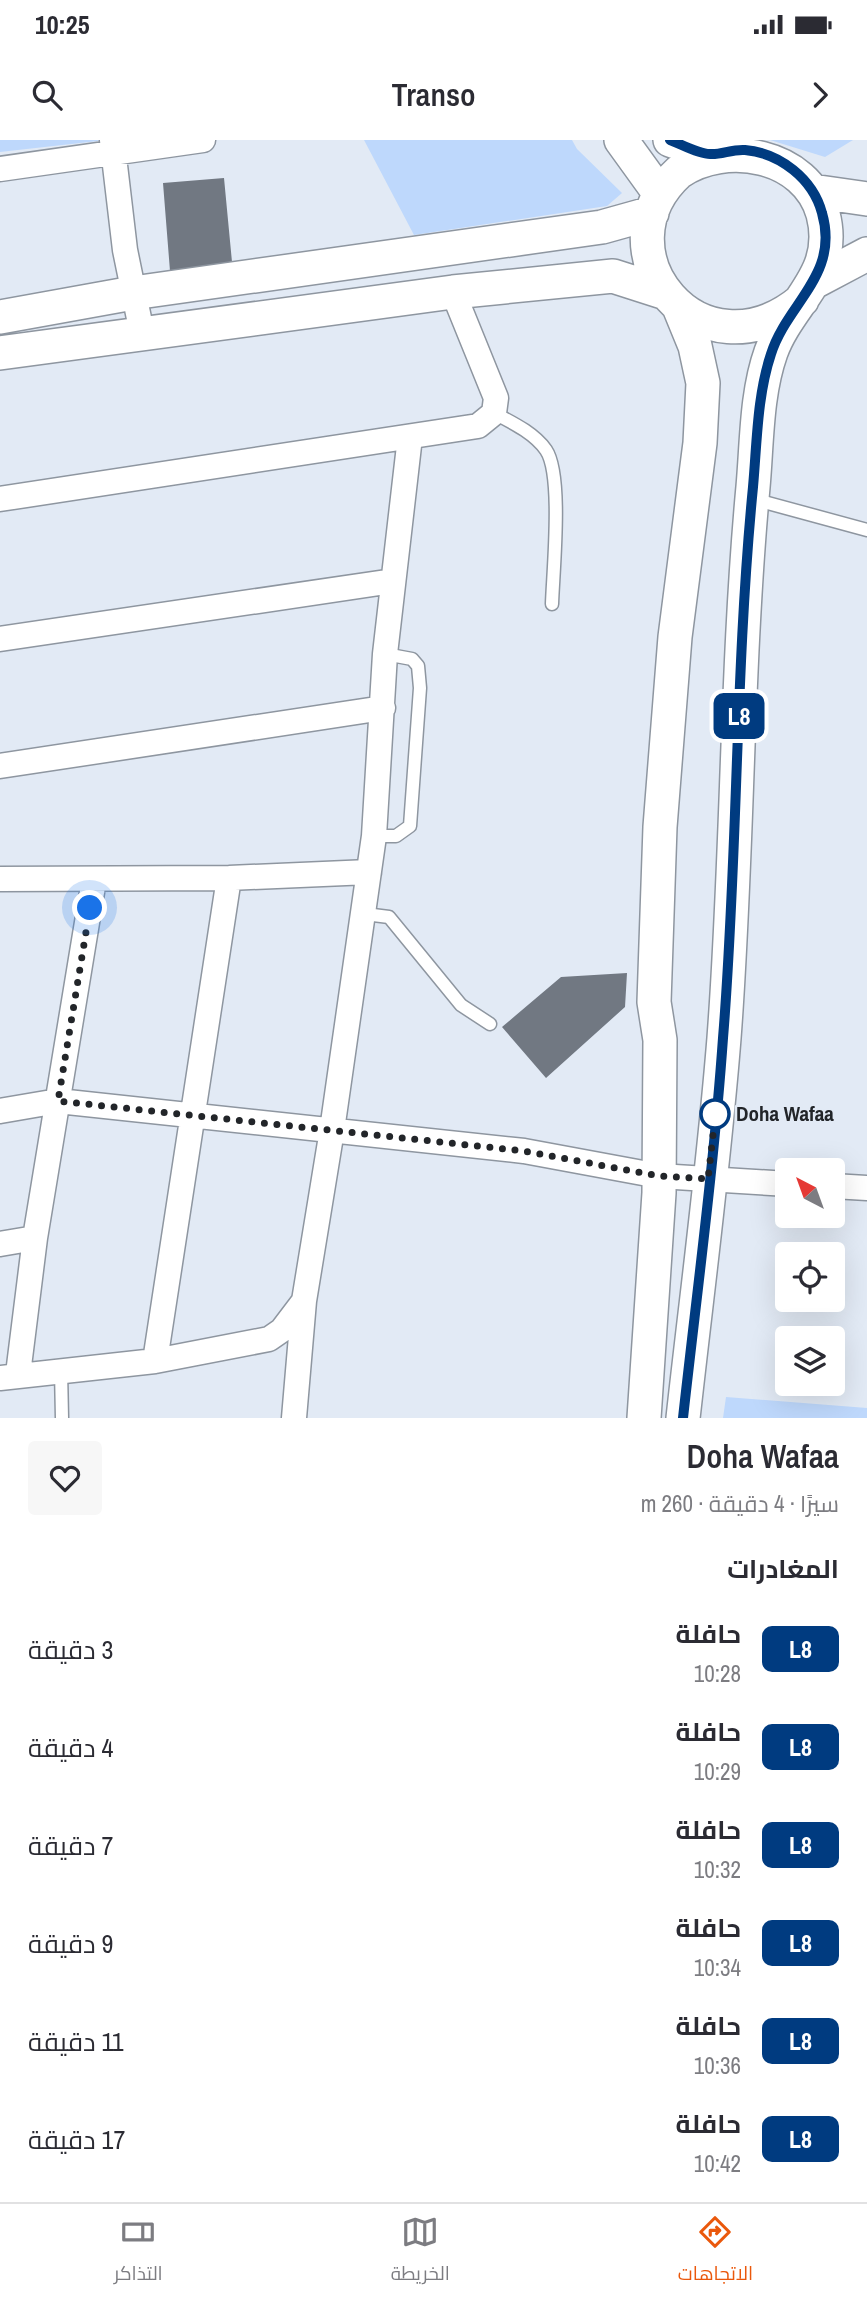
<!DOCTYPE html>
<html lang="ar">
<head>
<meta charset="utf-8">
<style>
	:root { --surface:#fff; --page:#f7f7f7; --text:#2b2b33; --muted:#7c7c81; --line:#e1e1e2; --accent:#ea580c }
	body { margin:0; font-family:"Archivo Narrow",Cairo,sans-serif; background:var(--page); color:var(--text); direction:rtl; height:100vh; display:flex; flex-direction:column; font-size:26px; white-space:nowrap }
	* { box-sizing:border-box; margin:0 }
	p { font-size:23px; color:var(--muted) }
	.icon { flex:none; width:38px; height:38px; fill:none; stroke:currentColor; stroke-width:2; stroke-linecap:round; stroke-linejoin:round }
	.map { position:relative; height:1278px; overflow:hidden; direction:ltr }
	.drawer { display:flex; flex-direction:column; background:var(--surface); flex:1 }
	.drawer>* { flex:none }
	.badge { padding:0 14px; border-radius:10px; font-size:24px; line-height:46px }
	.needle { width:46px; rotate:319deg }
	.tools { position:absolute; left:775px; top:1018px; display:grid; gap:14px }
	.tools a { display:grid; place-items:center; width:70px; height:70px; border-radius:7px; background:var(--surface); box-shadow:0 7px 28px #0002; font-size:35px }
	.you { position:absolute; width:35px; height:35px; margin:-18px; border:5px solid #fff; border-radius:50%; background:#1a73e8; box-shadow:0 0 0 10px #1a73e833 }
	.map>.badge { position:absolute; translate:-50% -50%; box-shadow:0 0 0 4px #fff }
	h2 { padding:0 28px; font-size:26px; line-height:63px }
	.round { display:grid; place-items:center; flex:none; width:74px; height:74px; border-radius:7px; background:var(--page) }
	.head { display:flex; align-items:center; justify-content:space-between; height:119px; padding:0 28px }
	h1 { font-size:33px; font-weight:600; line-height:52px }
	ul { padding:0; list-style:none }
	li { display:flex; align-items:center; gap:21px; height:98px; padding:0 28px }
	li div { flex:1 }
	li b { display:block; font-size:26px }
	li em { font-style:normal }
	li .badge { min-width:77px; font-weight:700; text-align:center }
	.status { display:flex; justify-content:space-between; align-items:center; height:49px; padding:0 35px; background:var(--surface); direction:ltr }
	.status svg { height:19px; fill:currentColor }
	header { display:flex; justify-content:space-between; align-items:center; height:91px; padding:0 28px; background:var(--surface); font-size:32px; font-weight:600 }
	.tabs { display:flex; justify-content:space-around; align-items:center; height:98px; border-top:2px solid var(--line); background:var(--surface); font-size:19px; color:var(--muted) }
	.tabs a { display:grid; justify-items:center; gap:4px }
	.tabs .active { color:var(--accent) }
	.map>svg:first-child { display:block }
	.green { fill:#bed8fc }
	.building { fill:#717882 }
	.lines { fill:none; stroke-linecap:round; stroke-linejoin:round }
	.lane-casing { stroke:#8e96a0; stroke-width:15 }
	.street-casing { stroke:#8e96a0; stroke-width:27 }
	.secondary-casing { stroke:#8e96a0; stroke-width:36 }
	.lane { stroke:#fff; stroke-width:12 }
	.street { stroke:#fff; stroke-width:24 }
	.secondary { stroke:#fff; stroke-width:33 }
	.line-casing { stroke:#fff; stroke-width:16 }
	.line { stroke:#003b80; stroke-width:10 }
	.walk { stroke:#222529; stroke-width:7; stroke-dasharray:0 12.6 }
	.stop-dot { fill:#fff; stroke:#003b80; stroke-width:3.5 }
	.labels { text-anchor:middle; stroke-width:5; stroke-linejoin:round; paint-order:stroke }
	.stop-label { font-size:21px; font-weight:bold; fill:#222529; stroke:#e2eaf5; text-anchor:start }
</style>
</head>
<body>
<div class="status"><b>10:25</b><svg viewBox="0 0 49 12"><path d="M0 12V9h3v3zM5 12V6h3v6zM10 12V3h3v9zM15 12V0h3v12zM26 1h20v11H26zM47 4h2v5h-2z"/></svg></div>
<header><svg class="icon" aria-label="forward" viewBox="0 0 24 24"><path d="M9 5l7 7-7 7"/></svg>Transo<svg class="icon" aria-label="search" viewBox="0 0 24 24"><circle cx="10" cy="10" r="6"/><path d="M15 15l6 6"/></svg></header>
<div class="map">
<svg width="867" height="1278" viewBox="0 0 867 1278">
	<rect width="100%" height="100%" fill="#e2eaf5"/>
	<path class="green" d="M0,0H98V1L0,12Z
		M364,0H572L577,9L622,53L607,66L414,95Z
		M770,0H853L825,17Z
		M726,1257L867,1268V1278H723Z"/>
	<path class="building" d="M224,38L232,122L170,131L163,43Z
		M627,833L625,867L546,938L502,887L561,837Z"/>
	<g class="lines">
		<defs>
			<path id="lane" d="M494,273C513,283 534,293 546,310C563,335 553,431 552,464
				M753,359L867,390
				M374,696H396L410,686L420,548L418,526L412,519L385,514
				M365,774L389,777L461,865L490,884
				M61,1230L62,1278"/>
			<path id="street" d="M112,0L125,110L142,193
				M0,29L203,0
				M0,359L478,286L494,273L496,258L453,152
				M0,499L393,441
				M0,626L383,568
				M0,739L229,738L369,732
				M0,971L58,961L524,1011L659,1036L788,1044
				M833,1046L867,1048
				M0,1104L35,1098
				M155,1221L229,738
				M18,1234L35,1098L94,740
				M0,1238L155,1221L269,1199L282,1190L304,1161L332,990L374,696L385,514L410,297
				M294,1278L304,1161"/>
			<path id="secondary" d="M621,0L660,54
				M670,0L709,14
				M812,51L867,59
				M816,141L867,114
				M0,177L133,153L602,87L652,73
				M0,213L453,152L613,136L666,153
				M644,1278L659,1053L660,900L654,862L660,687L675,497L700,303L703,243L695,206L679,167
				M683,1278C697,1152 714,1025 724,898C738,715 736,530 753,347C757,303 756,254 771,212C789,162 839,135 823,74C806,14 726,0 679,32C592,111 701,244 802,160"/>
		</defs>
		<use href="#lane" class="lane-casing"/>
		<use href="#street" class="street-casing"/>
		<use href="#secondary" class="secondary-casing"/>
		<use href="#lane" class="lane"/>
		<use href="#street" class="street"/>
		<use href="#secondary" class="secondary"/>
	</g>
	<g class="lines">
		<defs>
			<path id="line" d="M670,0C681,4 698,14 710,14C721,15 732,9 745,10C780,13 813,39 822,73C840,135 787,163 771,214C757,256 757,303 753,347C735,530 738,715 723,898C714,1025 697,1152 683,1278"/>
		</defs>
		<use href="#line" class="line-casing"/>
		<use href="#line" class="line"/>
		<path class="walk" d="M90,768L58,961L524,1011L659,1036L708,1039L716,969L715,974"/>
	</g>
	<circle class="stop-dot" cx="715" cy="974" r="14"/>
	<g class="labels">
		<g class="stop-label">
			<text x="736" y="981">Doha Wafaa</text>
		</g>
	</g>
</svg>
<div class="tools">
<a><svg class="needle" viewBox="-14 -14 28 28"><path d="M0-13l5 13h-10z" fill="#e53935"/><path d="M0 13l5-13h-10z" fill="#7c7c81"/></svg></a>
<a><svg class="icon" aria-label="locate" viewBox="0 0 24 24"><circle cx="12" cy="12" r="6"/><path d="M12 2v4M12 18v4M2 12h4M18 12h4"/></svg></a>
<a><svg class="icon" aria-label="layers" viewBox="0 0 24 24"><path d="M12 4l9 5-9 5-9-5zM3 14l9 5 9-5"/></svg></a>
</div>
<div class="you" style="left:90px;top:768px"></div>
<b class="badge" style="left:739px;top:576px;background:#003b80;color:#fff">L8</b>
</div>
<section class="drawer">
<div class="head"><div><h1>Doha Wafaa</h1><p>سيرًا · 4 دقيقة · 260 m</p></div><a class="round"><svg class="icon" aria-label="heart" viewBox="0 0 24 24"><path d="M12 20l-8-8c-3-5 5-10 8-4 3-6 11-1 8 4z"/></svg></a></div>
<h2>المغادرات</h2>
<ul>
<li><span class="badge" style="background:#003b80;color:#fff">L8</span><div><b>حافلة</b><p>10:28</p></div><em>3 دقيقة</em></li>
<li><span class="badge" style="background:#003b80;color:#fff">L8</span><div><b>حافلة</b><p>10:29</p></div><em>4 دقيقة</em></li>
<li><span class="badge" style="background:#003b80;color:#fff">L8</span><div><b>حافلة</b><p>10:32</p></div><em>7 دقيقة</em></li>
<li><span class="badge" style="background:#003b80;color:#fff">L8</span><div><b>حافلة</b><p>10:34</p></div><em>9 دقيقة</em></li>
<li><span class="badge" style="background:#003b80;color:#fff">L8</span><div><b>حافلة</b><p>10:36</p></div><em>11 دقيقة</em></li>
<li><span class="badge" style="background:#003b80;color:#fff">L8</span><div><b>حافلة</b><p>10:42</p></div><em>17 دقيقة</em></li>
</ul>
</section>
<nav class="tabs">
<a class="active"><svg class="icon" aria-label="directions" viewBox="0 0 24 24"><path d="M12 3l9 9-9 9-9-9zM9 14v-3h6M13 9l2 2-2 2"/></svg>الاتجاهات</a>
<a><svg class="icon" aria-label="map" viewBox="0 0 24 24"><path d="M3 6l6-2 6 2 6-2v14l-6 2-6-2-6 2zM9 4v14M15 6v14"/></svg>الخريطة</a>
<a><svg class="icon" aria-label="tickets" viewBox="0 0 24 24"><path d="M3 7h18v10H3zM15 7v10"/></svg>التذاكر</a>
</nav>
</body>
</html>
